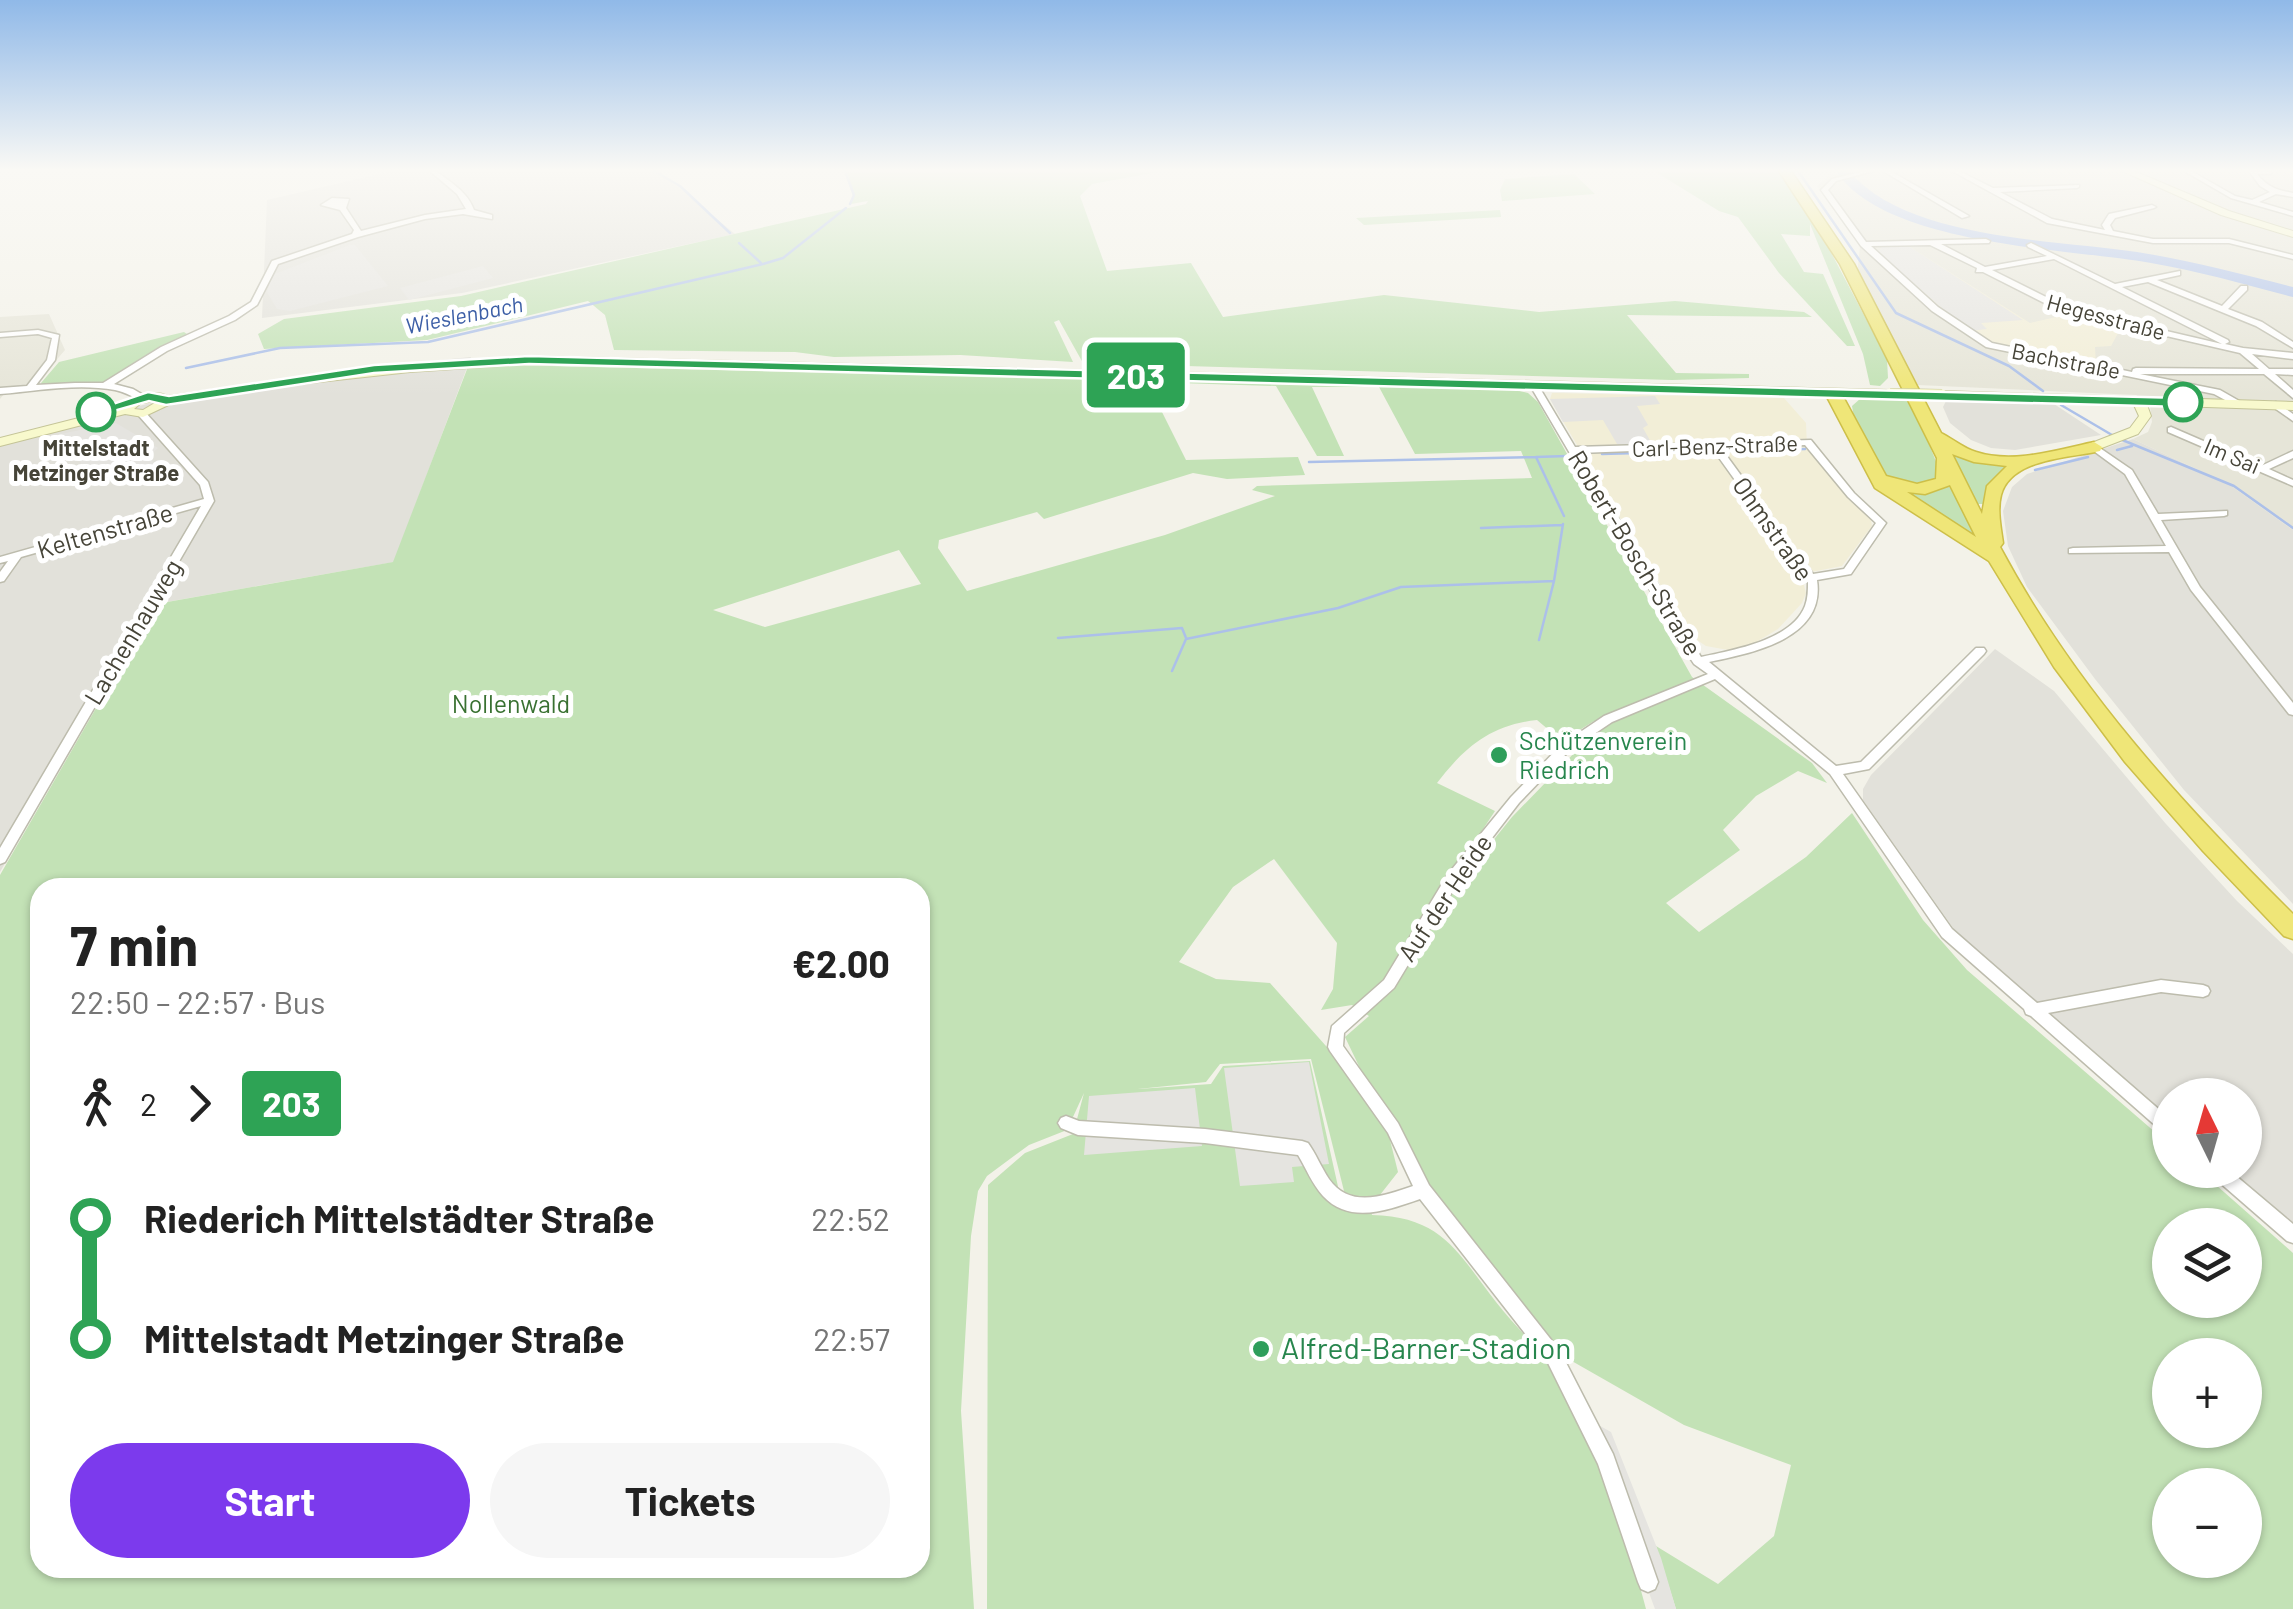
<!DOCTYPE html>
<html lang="en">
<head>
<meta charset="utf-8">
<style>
	:root { --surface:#fff; --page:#f6f6f6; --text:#222; --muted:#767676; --accent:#7c3aed }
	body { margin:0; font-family:Barlow,sans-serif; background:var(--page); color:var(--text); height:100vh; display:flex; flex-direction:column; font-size:38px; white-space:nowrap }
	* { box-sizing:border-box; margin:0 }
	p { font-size:32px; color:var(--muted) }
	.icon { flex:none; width:55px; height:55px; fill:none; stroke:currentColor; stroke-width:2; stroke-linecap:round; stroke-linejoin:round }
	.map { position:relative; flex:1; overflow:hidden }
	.details { position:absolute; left:30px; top:878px; width:900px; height:700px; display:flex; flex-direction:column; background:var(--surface); border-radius:30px; box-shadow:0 2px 8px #0004 }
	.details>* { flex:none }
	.badge { padding:0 20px; border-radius:8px; font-size:35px; line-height:65px }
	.needle { width:65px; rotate:355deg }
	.tools { position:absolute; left:2152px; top:1078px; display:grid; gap:20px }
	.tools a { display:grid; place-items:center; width:110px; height:110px; border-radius:50%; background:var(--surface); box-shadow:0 2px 8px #0004; font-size:50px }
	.map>.badge { position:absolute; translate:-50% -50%; box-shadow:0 0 0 5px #fff }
	.legs { display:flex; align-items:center; gap:15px; height:110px; padding:0 40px; font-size:32px }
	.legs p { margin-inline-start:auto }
	.overview { display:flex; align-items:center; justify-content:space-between; height:170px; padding:0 40px }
	h1 { font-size:55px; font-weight:700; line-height:75px }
	.cta { display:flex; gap:20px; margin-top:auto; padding:20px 40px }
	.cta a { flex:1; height:115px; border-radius:60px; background:var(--accent); color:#fff; font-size:40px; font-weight:700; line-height:115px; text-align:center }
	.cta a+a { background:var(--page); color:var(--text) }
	ul { padding:0 40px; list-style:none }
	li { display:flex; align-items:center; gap:35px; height:120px; font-size:38px }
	li i { display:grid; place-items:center; width:15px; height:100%; margin:0 12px; background:currentColor }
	li i::after { content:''; width:25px; height:25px; margin:-12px; border:8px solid; border-radius:50%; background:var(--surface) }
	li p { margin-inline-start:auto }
	li:first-child i { background:linear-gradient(#0000 50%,currentColor 0) }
	li:last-child i { background:linear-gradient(currentColor 50%,#0000 0) }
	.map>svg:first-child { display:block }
	.residential { fill:#e6e5d8 }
	.commercial { fill:#f2eed7 }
	.industrial { fill:#e2e1da }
	.green { fill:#c3e2b6; fill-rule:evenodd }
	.parking { fill:#e5e4e0 }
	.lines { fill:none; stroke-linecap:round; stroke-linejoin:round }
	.stream { stroke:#acc0e9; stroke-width:2.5 }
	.river { fill:#acc0e9; fill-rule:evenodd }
	.street-casing { stroke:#bdbcad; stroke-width:3 }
	.secondary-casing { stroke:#c4c497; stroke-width:2 }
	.highway-casing { stroke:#cdbf49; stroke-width:3 }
	.street { fill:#fff; fill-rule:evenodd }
	.secondary { fill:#f8f9cd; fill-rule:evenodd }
	.highway { fill:#efe678; fill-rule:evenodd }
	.secondary-bridge-casing { stroke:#c4c497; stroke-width:12; stroke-linecap:butt }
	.secondary-bridge { stroke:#f8f9cd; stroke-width:11 }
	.line-1 { fill:#2ea355; stroke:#fff; stroke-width:2.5 }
	.stop-1-dot { fill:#fff; stroke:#2ea355; stroke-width:5 }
	.leisure-dot { fill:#2e9e5b; stroke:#fff; stroke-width:4 }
	.labels { text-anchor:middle; stroke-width:10; stroke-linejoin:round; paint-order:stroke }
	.far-water-label { font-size:22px; font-style:italic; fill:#3c5ea6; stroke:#fff }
	.far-street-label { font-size:22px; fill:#464438; stroke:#fff }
	.far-stop-label { font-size:22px; font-weight:bold; fill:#464438; stroke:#fff }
	.street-label { font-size:25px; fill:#464438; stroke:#fff }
	.park-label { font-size:25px; fill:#397131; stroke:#fff }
	.leisure-label { font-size:25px; fill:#27864d; stroke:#fff; text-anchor:start }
	.near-leisure-label { font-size:30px; fill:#27864d; stroke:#fff; text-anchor:start }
</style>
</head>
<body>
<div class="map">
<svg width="2293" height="1609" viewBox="0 0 2293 1609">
	<rect width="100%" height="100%" fill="#f3f2e9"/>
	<path class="residential" d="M1849,171H2293V530L2230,485L2133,439L2148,432L2152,422L2150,406L2136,395L1918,385L1857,276L1860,246L1817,186L1830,175Z
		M49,314L65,350L29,392L4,394L0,399V317Z"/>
	<path class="commercial" d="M1883,245H1907L2030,323L2069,314L2122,326L2111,346L2095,347L2096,365L1990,344L1969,331L1878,253Z
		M1557,393L1784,398L1806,423L1807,447L1871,520L1872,526L1842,566L1801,574L1806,593L1802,603L1778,629L1753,644L1728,650L1706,646L1691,636L1584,457L1550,399L1552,393Z"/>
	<path class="industrial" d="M392,171H659L735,234L462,293L262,318L267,200Z
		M471,357L394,562L155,604L0,872V441L163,400L339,370Z
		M1946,401L2054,404L2101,435L2015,450L1991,448L1971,440L1950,423L1943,407Z
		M2133,439L2230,485L2293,530V904L2184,790L2095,679L2027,587L2008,546L2003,511L2012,487L2027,474Z
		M1995,649L2054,691L2166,824L2237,901L2293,954V1224L2230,1170H2245V1095H2170V1119L1956,932L1863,800V789L1871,775Z"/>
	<path class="green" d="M844,171H1163L1092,184L1080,196L1107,271L1191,263L1223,317L1384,295L1539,312L1675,301L1804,312L1812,317L1627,315L1676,373L1749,374V378L1672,380L1083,363L1059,320L1054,322L1073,362L960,355L834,357L795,352L614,350L605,315L588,301L427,340L264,349L258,334L284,319L461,296L866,204L868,201L851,204L853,196Z
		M1654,171H1780L1814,220L1887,359L1888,378L1880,386L1870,385L1863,354L1810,224V236L1781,234L1804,272L1823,274L1855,346H1847L1779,273L1738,217L1719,211Z
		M1574,174L1595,194L1502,201L1500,190L1505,179Z
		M1500,210L1501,217L1364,225L1356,218Z
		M184,332L187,334L101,383L43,387L41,383L59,362Z
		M469,364L1511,389L1528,393L1538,402L1692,677L1812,763L1827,783L1798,771L1756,796L1723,830L1740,850L1666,903L1699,932L1806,857L1852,813L1923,920L1967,970L2170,1145V1170H2199L2293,1253V1609H1676L1656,1546L1718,1584L1774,1536L1791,1465L1684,1425L1549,1348L1444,1218L1368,1085L1345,1037L1369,1016L1352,1005L1321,1010L1333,989L1337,943L1274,859L1233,887L1179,962L1216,979L1270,983L1342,1064L1388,1132L1398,1172L1376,1200L1346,1199L1311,1059L1220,1064L1206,1082L1138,1089L1211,1084L1223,1066L1310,1061L1339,1191L1345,1201L1369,1202L1372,1215C1443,1217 1457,1252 1496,1302C1513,1324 1535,1344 1551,1367C1594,1433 1626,1533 1646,1609H987L988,1185L1025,1153L1073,1134L1084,1093L1067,1130L1029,1145L987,1176L978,1191L971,1236L961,1411L974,1609H0V875L156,604L393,562ZM1147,382L1276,386L1317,456H1344L1312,387H1379L1415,454L1521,451L1532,478L1257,486L1252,490L1275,496L1165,535L967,591L938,548L939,540L1037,512L1044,519L1193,473L1227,479L1305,475L1298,457L1186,460ZM899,550L921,584L765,627L713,610ZM1537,720L1562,741L1594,721L1608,725L1579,748L1512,817L1393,965L1495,811L1437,783C1464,748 1490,725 1537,720ZM40,888H920V1568H40ZM2170,1225H2245V1300H2170ZM2170,1355H2245V1430H2170ZM2170,1485H2245V1560H2170Z
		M1861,398L1911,399L1939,469L1938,479L1917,487L1884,476L1855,423L1852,406Z
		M1948,450L2011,466L1989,484L1983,504H1978Z
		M1888,485L1923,492L1949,486L1979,540Z"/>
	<path class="parking" d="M350,245H355L388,286L290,311L277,309L267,292L272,275Z
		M1883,245H1907L2023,320L1981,323L1987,329L1969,331L1878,253Z
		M483,266L493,278L409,300L400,288Z
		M1655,396L1660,404L1637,406L1648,425L1643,428L1652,444H1617L1603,420L1563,422L1550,399Z
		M116,423L158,448L151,454L153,463L164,466L168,473L134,481L133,473L121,476L120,471L82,480L79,445L54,450V446L49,447L50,436Z
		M1309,1062L1329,1164L1292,1167L1294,1182L1240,1186L1224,1068Z
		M1195,1088L1202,1146L1084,1155L1089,1096Z
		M1584,1417L1611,1432L1661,1558L1676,1609H1655Z"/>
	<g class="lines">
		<path class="stream" d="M654,171L680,186L730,233
			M845,171L854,195L850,204
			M1798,171L1896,313L2009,366L2043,391
			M2028,171H2037
			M739,243L761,263
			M186,368L280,348L428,342L763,264L783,258L846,208
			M2061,405L2112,435
			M2120,439L2234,486L2293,528
			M2117,450L2132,446
			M1726,451L1805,449
			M1602,454L1710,451
			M1309,462L1536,457
			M2035,470L2088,457
			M1564,516L1536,457L1567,456
			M1481,528L1562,525
			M1058,638L1182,628L1186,638
			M1539,640L1554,581
			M1172,671L1186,639L1338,608L1401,587L1554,581L1563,524"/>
		<path class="river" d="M1836,171H1849C1907,240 2052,239 2137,252C2189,260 2241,274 2293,287V297C2246,285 2199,271 2151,263C2067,248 1885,246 1836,171Z"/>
		<defs>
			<path id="street" d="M430,171H436C451,183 467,191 474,210L492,215V219L463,214L425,219L358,237L278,264L257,305L235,320L167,351L114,384L133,389L145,396V400C135,399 126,392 115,390C77,383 37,391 0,394V388L27,386L47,360L52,338L38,334L0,337V333L38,330L59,335L55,360L36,385L75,383H103L161,347L229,316L251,302L272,261L352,234L354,230L340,210L321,205L332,198L349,199L346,208L361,231L425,215L466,209L457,194Z
				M1864,171H1873L1836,181L1828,190L1866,242L1986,239L1990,241L1989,243L1941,244L1985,267L2047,256L2028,247L2027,245L2031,243L2115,284L2180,271V275L2157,280L2222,306L2241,286H2247V290L2228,309L2262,322L2293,342V348L2256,326L2148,282L2122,287L2228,340L2229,342L2225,344L2243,348L2293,353V359L2252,354L2269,369H2293V375L2275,374L2293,390V398L2264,374H2140L2220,390L2241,402V406L2238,407L2214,394L1986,347L1932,311L1861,246L1821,190L1832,179ZM1930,245L1977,268L1976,272H1983L2062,312L2240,353L2259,369L2136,368L2133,369L2132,372L1992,343L1938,307L1871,246ZM2054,259L2222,344L2068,308L1992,270Z
				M1883,171H1890L1969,216L1962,218Z
				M1952,171H1959L1993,188L2079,185V187L2077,188L2000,192L2052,219L2105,230L2102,225L2109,214L2152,205L2156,207L2154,208L2115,218L2110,225L2113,231L2153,239H2229L2293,255V259L2229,243H2153L2047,223Z
				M2184,171H2191L2235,196L2252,200L2270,192L2260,186L2249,171L2271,172V174H2257C2267,187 2277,190 2293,193V197L2276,194L2259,202L2293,212V216L2231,198Z
				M1532,385H1538L1575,447L1811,440L1854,493L1886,523L1851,574L1817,580C1826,639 1752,653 1709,662L1836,766L1861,762L1976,648H1984L1986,651L1984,654L1869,769L1843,774L1952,929L2037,1003L2161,980L2203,985L2208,987L2210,991L2208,995L2203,997L2161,992L2048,1013L2170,1119V1136L2165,1134L2031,1016L2026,1014L2024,1009L1942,937L1830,774L1715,679L1612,722L1569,751L1519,803L1458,882L1394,988L1344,1033L1343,1046L1398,1123L1429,1185L1560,1351L1613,1454L1658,1582L1655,1589L1648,1592L1641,1589L1638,1582L1598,1464L1548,1363L1420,1199C1388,1210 1350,1225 1323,1196C1312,1184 1306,1168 1298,1155L1205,1143L1078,1135L1061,1128L1058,1123L1061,1118L1066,1116L1079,1121L1205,1129L1302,1141L1308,1143C1316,1154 1321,1167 1329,1179C1350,1209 1384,1196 1413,1186L1388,1133L1330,1051L1328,1047L1332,1026L1384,980L1448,874L1511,797L1561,745L1604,716L1708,674L1694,664L1690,658L1531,387ZM1805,445L1848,497L1876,523L1844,569L1813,574L1721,448ZM1712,448L1808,582C1808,590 1808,598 1805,606C1792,640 1734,650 1701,657L1579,453Z
				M2276,402L2293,414V421L2273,407V403Z
				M142,411L145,412L208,482L214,501L5,862L0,864V848L201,506L21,557L4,581L0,582V572L8,561L0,563V557L204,499L200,485L139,416L138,414Z
				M2171,427L2261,466L2293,451V458L2269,469L2293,480V486L2168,432V428Z
				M2094,444L2132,470L2158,514L2227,511V515L2224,516L2161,520L2200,587L2293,703V715L2289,714L2191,590L2169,552L2069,553V549L2073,548L2166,546L2125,474L2091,449V445Z
				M2209,1170H2229L2293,1224V1243L2287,1241L2211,1175Z"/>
			<path id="secondary" d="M2122,171H2134L2229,211L2293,231V237L2221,215Z
				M529,356L1890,390L1896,394L1890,398L529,364L410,372L292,385L179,400L143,417L125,414L0,446V438L122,407C133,397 152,388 168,396L331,373ZM158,401L143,410L134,409L141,403Z
				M1942,391L2293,402V410L2147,405L2151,416L2138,434L2094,451L2088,447L2089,444L2130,428L2139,416L2134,405L1938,398V392Z"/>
			<path id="highway" d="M1779,171H1791L1854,264L1941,433C1953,439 1963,448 1976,452C2013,464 2057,450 2094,442L2102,447L2100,451C2070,458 2011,458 2001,495C1997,510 2001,528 2003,543L2000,547C2074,686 2181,803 2293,914V939L2284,936L2203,851L2125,762L2054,667L1989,561L1875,488L1825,393L1827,390L1841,393L1886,476L1917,484L1936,479L1937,458L1840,264ZM1952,454L1974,462L2007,466L1987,486L1982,514ZM1950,485L1976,537L1907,492L1925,494Z"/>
		</defs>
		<use href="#street" class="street-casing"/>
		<use href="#secondary" class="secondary-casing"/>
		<use href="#highway" class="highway-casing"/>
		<use href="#street" class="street"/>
		<use href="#secondary" class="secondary"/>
		<use href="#highway" class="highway"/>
		<defs>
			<path id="secondary-bridge" d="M1890,394L1942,395"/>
		</defs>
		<use href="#secondary-bridge" class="secondary-bridge-casing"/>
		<use href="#secondary-bridge" class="secondary-bridge"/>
	</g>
	<linearGradient id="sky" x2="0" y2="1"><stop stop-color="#90b9e8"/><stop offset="0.43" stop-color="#faf9f5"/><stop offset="1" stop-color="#faf9f5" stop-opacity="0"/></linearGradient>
	<rect width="2293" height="396" fill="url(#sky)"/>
	<path class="line-1" d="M529,356L2183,398L2190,402L2183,407L529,364L374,373L166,405L149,401L96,416L89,412L148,392L169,396L374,365Z"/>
	<g class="stop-1-dot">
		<circle cx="2183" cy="402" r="18"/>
		<circle cx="96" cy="412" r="18"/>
	</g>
	<g class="leisure-dot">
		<circle cx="1499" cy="755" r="10"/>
		<circle cx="1261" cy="1349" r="10"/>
	</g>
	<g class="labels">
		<g class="far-water-label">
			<text transform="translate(464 315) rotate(-11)" y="8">Wieslenbach</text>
		</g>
		<g class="far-street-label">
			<text transform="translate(2106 317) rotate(15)" y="8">Hegesstraße</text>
			<text transform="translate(2066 361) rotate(11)" y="8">Bachstraße</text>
			<text transform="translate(1715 446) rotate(-2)" y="8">Carl-Benz-Straße</text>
			<text transform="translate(2232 456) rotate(23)" y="8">Im Sai</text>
		</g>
		<g class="far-stop-label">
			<text x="96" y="456">Mittelstadt<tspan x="96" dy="25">Metzinger Straße</tspan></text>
		</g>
		<g class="street-label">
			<text transform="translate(1773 529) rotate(55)" y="9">Ohmstraße</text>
			<text transform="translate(105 531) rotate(-16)" y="9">Keltenstraße</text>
			<text transform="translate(1635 553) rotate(59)" y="9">Robert-Bosch-Straße</text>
			<text transform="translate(133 632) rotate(-59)" y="9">Lachenhauweg</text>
			<text transform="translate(1445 898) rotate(-56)" y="9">Auf der Heide</text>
		</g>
		<g class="park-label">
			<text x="511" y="713">Nollenwald</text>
		</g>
		<g class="leisure-label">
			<text x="1519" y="750">Schützenverein<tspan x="1519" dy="29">Riedrich</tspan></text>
		</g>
		<g class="near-leisure-label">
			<text x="1281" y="1359">Alfred-Barner-Stadion</text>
		</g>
	</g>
</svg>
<div class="tools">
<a><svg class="needle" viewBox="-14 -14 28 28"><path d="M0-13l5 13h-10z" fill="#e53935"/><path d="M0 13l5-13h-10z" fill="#767676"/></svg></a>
<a><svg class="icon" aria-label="layers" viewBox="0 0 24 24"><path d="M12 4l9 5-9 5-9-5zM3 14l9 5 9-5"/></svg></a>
<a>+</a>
<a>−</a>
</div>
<b class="badge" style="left:1136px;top:375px;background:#2ea355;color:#fff">203</b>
<section class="details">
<div class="overview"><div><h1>7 min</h1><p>22:50 – 22:57 · Bus</p></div><b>€2.00</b></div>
<div class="legs"><svg class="icon" aria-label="walk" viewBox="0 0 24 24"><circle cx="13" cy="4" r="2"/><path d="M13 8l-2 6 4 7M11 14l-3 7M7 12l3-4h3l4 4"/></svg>2<svg class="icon" aria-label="forward" viewBox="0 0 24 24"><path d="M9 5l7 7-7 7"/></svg><b class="badge" style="background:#2ea355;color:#fff">203</b></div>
<ul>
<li><i style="color:#2ea355"></i><b>Riederich Mittelstädter Straße</b><p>22:52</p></li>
<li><i style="color:#2ea355"></i><b>Mittelstadt Metzinger Straße</b><p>22:57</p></li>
</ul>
<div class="cta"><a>Start</a><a>Tickets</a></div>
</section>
</div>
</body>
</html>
